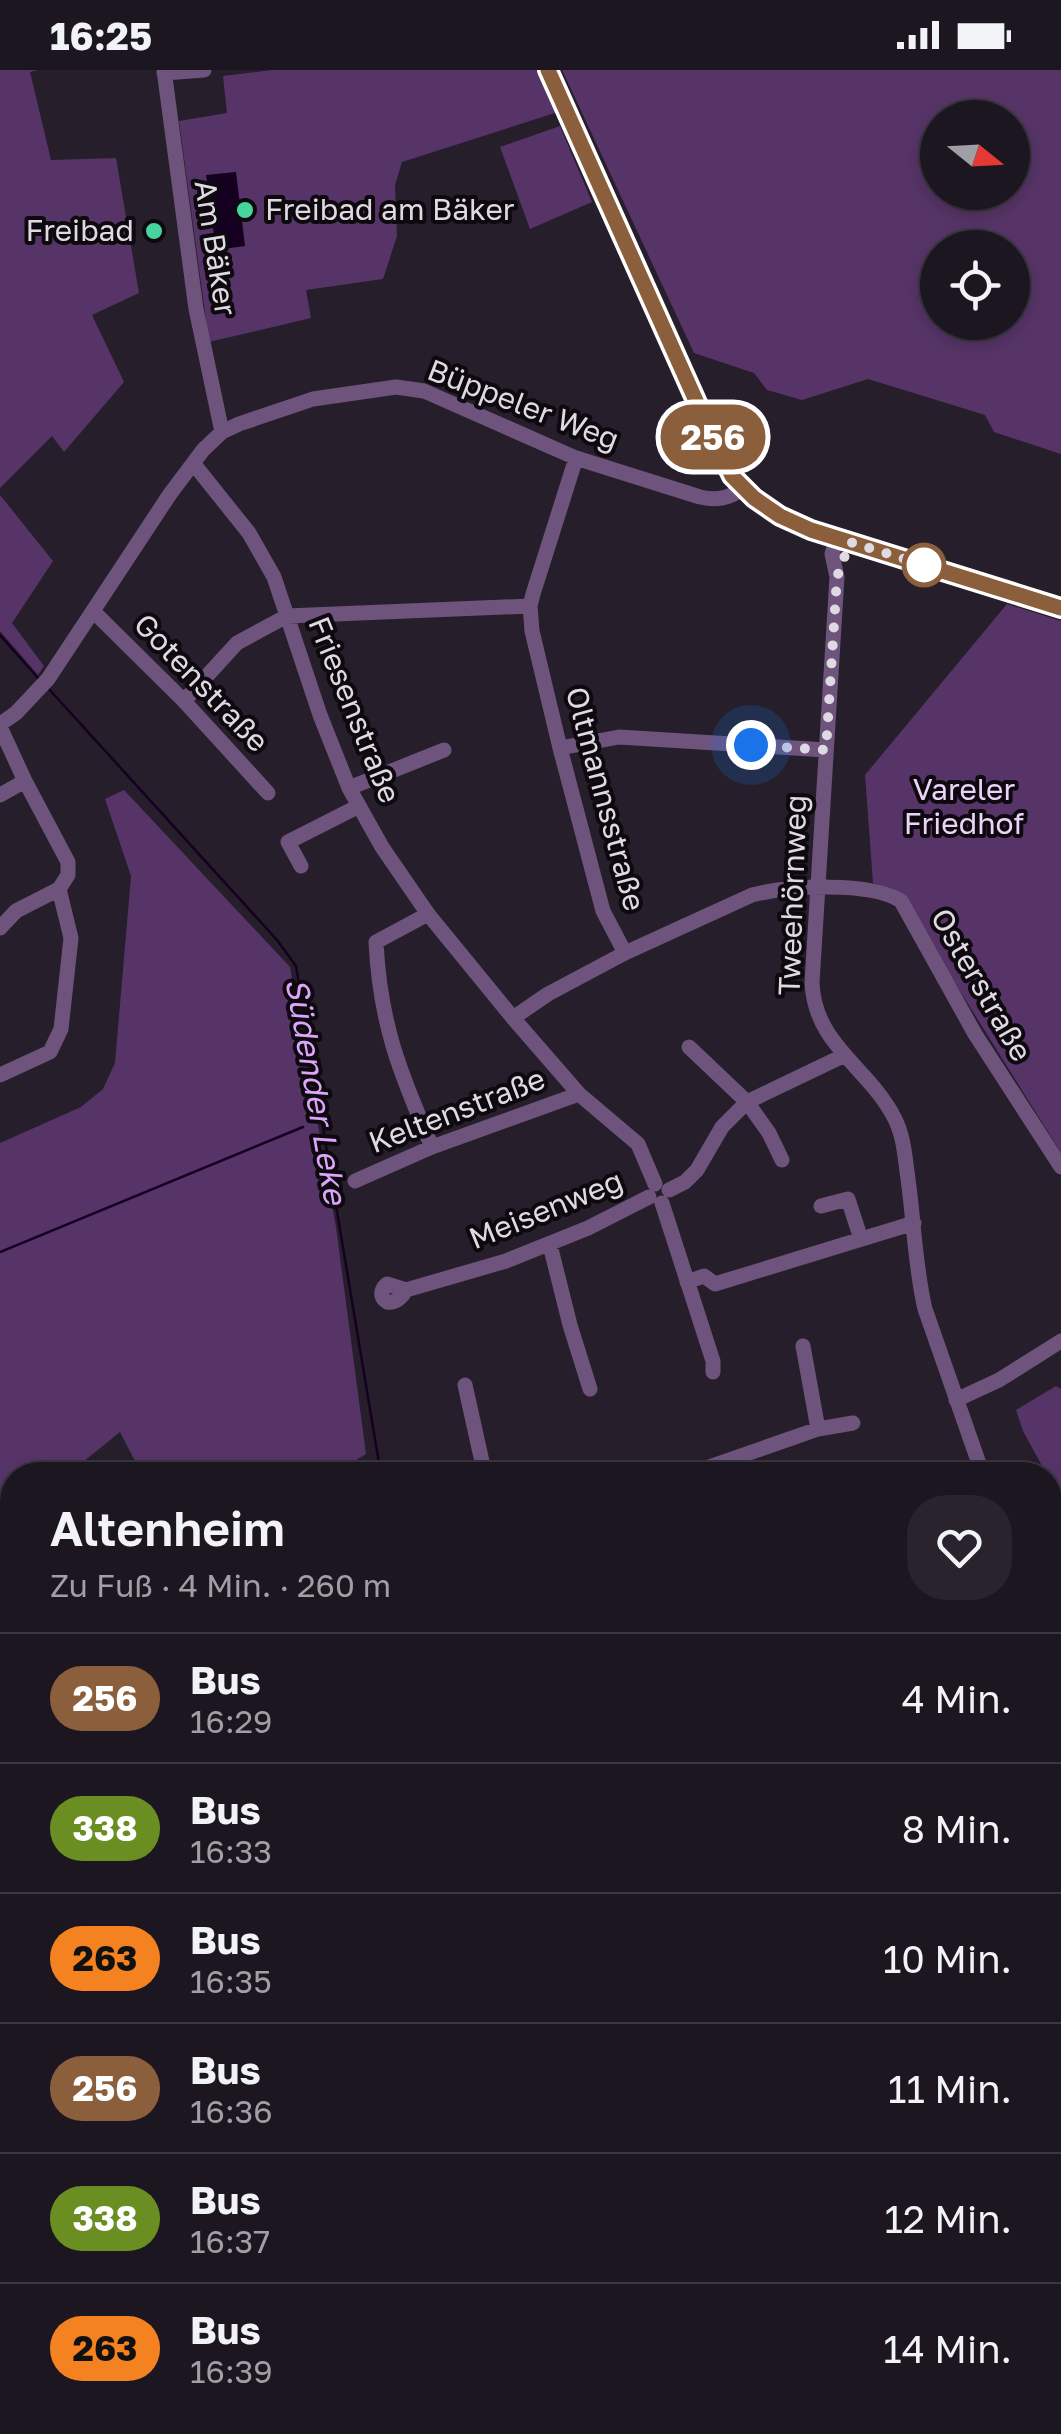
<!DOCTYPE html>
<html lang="de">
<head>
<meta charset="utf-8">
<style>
	:root { --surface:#1c1620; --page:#29232d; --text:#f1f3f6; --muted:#a09fa5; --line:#3a353e }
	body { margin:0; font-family:"Golos Text",sans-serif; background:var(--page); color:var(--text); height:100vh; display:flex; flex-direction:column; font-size:38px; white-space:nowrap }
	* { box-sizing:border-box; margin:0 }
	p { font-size:32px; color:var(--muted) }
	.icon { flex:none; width:55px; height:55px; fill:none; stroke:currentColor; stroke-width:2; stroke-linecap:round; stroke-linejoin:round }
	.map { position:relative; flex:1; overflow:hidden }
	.panel { position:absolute; left:0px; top:1392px; width:1062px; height:972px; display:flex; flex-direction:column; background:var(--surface); border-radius:40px 40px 0 0; box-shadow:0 5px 15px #0003,0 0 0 2px var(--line) }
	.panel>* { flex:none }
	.badge { padding:0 20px; border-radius:32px; font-size:35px; line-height:65px }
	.needle { width:65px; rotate:108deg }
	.buttons { position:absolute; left:920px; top:30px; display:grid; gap:20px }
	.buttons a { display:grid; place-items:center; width:110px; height:110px; border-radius:50%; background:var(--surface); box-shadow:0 5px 15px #0003,0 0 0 2px var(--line); font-size:50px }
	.you { position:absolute; width:50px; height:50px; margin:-25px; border:8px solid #fff; border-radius:50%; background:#1a73e8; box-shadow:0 0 0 15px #1a73e833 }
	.map>.badge { position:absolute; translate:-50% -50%; box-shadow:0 0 0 5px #fff }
	.round { display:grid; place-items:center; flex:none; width:105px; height:105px; border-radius:40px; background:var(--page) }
	.overview { display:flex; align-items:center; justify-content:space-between; height:170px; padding:0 50px }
	h1 { font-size:48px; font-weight:600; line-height:75px }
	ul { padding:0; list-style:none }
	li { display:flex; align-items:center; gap:30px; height:130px; padding:0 50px; border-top:2px solid var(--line) }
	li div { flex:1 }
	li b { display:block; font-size:38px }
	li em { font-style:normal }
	li .badge { min-width:110px; font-weight:700; text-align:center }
	.status { display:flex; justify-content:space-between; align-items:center; height:70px; padding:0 50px; background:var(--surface); direction:ltr }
	.status svg { height:28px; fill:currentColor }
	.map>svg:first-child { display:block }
	.green { fill:#563467; fill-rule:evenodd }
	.water { fill:#160022 }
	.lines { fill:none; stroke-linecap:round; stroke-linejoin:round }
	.stream { stroke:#160022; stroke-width:2.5 }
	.minor { stroke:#6e547d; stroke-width:15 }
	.major { stroke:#bc84da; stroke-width:18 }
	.line-casing { stroke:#fff; stroke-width:22 }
	.line { stroke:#8b5e3c; stroke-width:15 }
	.walk { stroke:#dfdae2; stroke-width:10; stroke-dasharray:0 18 }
	.poi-dot { fill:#48d49d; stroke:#0d090f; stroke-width:4 }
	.stop-dot { fill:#fff; stroke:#8b5e3c; stroke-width:5 }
	.labels { text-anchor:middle; stroke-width:8; stroke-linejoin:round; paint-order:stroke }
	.poi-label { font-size:30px; fill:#dfdae2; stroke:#0d090f; text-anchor:start }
	.street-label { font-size:30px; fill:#dfdae2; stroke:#0d090f }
	.park-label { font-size:30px; fill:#ead4f7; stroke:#0d090f }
	.water-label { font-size:32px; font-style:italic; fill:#dca5f9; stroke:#0d090f }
</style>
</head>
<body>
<div class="status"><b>16:25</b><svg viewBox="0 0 49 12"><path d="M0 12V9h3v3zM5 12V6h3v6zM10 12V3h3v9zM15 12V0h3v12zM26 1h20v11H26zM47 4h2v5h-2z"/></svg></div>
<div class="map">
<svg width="1061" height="2364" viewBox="0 0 1061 2364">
	<rect width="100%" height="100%" fill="#261e2a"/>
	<path class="green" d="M0,0H38L30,2L51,90L116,88L139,223L92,245L124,312L64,382L52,366L0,418Z
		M271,0H538L558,42L402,92L395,115L397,166L383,209L306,220L311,248L209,272L179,51L227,43L223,6Z
		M562,0H1061V384L994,362L985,345L868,309L802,330L767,320L754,303L694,283ZM938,48H1012V122H938ZM938,178H1012V252H938Z
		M560,56L592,132L530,159L500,77Z
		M0,425L53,491L12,553L44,596L38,605L0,561Z
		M1007,534L1061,551V1083L902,828L892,818L873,813L865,705Z
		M124,720L290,897L336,1157L366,1384L333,1405H142L120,1362L67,1405H12V1449L0,1460V1073L81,1037L103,1019L115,993L131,806L105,729Z
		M1056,1316L1061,1319V1424L1050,1430V1405H1047L1023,1361L1016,1340Z
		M0,1501L12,1519V1634L0,1644Z
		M12,1649V1807L0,1812V1659Z
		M1061,1859V2149L1050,2159V1864Z
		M12,1930V2352L391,2353L385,2364H0V1937Z"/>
	<path class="water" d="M236,102L245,176L216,180L206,105Z"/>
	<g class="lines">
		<path class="stream" d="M0,565L39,609
			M48,618L277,870L296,896L381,1405
			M0,1182L303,1057
			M0,1815L12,1810
			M1050,2229L1061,2249"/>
		<path class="minor" d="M164,0L196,239L222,362
			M164,3L204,0
			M576,388L533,524L530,536L532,561L560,678L603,841L625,883
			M193,393L249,463L274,507L320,645L349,718L382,777L428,844L513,948L579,1024L638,1074L655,1114
			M837,468L832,484L837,507L812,913C815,976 869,997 895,1049C904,1067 905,1088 908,1109C914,1152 915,1197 925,1239L983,1405
			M93,541L184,631L268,723
			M184,631L237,573L287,546L530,536
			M0,654L16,643L48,609L170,424L203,380L222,362L239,354L313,329L396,317L424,321L576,388L700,427C718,431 728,428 743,419
			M0,657L25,711L68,792V805L59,819
			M560,678L619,667L826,680
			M349,718L444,680
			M0,725L25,711
			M301,796L288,772L359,736
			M428,844L376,872C380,954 400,1003 432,1077
			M0,858L16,841L59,819L71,868L61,959L50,982L0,1005
			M513,948L548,924L625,883L752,825C788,816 870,811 901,831L975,964L1061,1097
			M689,977L747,1032L769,1063L782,1090
			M355,1111L432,1077L579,1024
			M669,1120L685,1112L697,1100L722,1057L747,1032L845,985
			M662,1133L713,1291V1302
			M821,1136L848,1129L861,1169
			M550,1175L570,1255L590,1319
			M687,1212L704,1206L715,1214L914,1153
			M406,1220C402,1228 395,1233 387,1232C380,1227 380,1220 387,1214L406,1220L506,1191L588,1158L649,1127
			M803,1276L818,1359
			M465,1315L485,1405
			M956,1330L999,1310L1061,1271
			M686,1405L818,1359L853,1353
			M1050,1486L1061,1480
			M1050,1589L1061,1604
			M1050,1663L1061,1659
			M1050,1792L1061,1787
			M489,2352L500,2364"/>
		<path class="major" d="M548,0L710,363L733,407L754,429L780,446L811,460L1061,538
			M1050,2178L1061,2169
			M827,2364L840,2352"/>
	</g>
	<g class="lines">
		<defs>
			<path id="line" d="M548,0L710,362L732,406L754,428L780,446L811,460L1061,538"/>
		</defs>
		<use href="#line" class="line-casing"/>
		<use href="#line" class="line"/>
		<path class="walk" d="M751,675L826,680L837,507L850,472L940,500L924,495"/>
	</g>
	<g class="poi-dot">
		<circle cx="245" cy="140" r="10"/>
		<circle cx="154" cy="161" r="10"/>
	</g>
	<circle class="stop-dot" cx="924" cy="495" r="20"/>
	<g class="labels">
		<g class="poi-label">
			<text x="265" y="150">Freibad am Bäker</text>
			<text x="134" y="171" text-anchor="end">Freibad</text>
		</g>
		<g class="street-label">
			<text transform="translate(215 178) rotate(81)" y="10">Am Bäker</text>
			<text transform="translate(523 335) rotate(21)" y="10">Büppeler Weg</text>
			<text transform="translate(201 613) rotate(46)" y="10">Gotenstraße</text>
			<text transform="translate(354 640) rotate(68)" y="10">Friesenstraße</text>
			<text transform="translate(605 729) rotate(75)" y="10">Oltmannsstraße</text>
			<text transform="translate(793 825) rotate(-88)" y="10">Tweehörnweg</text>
			<text transform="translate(981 915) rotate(60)" y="10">Osterstraße</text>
			<text transform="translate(457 1041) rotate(-21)" y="10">Keltenstraße</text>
			<text transform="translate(546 1140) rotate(-22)" y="10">Meisenweg</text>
		</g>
		<g class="park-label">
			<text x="964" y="730">Vareler<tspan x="964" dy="34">Friedhof</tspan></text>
		</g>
		<g class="water-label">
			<text transform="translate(316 1021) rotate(80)" y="11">Südender Leke</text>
		</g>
	</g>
</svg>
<div class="buttons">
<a><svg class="needle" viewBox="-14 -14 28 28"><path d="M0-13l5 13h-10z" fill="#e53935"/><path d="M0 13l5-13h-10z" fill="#a09fa5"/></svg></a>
<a><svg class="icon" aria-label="locate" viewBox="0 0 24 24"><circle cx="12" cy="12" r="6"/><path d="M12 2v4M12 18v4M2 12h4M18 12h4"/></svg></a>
</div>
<div class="you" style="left:751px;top:675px"></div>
<b class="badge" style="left:713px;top:367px;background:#8b5e3c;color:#fff">256</b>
<section class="panel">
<div class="overview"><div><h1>Altenheim</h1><p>Zu Fuß · 4 Min. · 260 m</p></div><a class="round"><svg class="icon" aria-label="heart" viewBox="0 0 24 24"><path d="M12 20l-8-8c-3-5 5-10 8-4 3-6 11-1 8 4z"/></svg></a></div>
<ul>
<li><span class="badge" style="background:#8b5e3c;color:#fff">256</span><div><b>Bus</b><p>16:29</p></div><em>4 Min.</em></li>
<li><span class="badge" style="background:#6b8e23;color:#fff">338</span><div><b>Bus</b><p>16:33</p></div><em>8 Min.</em></li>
<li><span class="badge" style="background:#f58220;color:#111">263</span><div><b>Bus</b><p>16:35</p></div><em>10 Min.</em></li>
<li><span class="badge" style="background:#8b5e3c;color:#fff">256</span><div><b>Bus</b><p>16:36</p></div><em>11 Min.</em></li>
<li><span class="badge" style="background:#6b8e23;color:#fff">338</span><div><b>Bus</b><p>16:37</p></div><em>12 Min.</em></li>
<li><span class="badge" style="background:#f58220;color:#111">263</span><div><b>Bus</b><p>16:39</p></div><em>14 Min.</em></li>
</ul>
</section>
</div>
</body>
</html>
